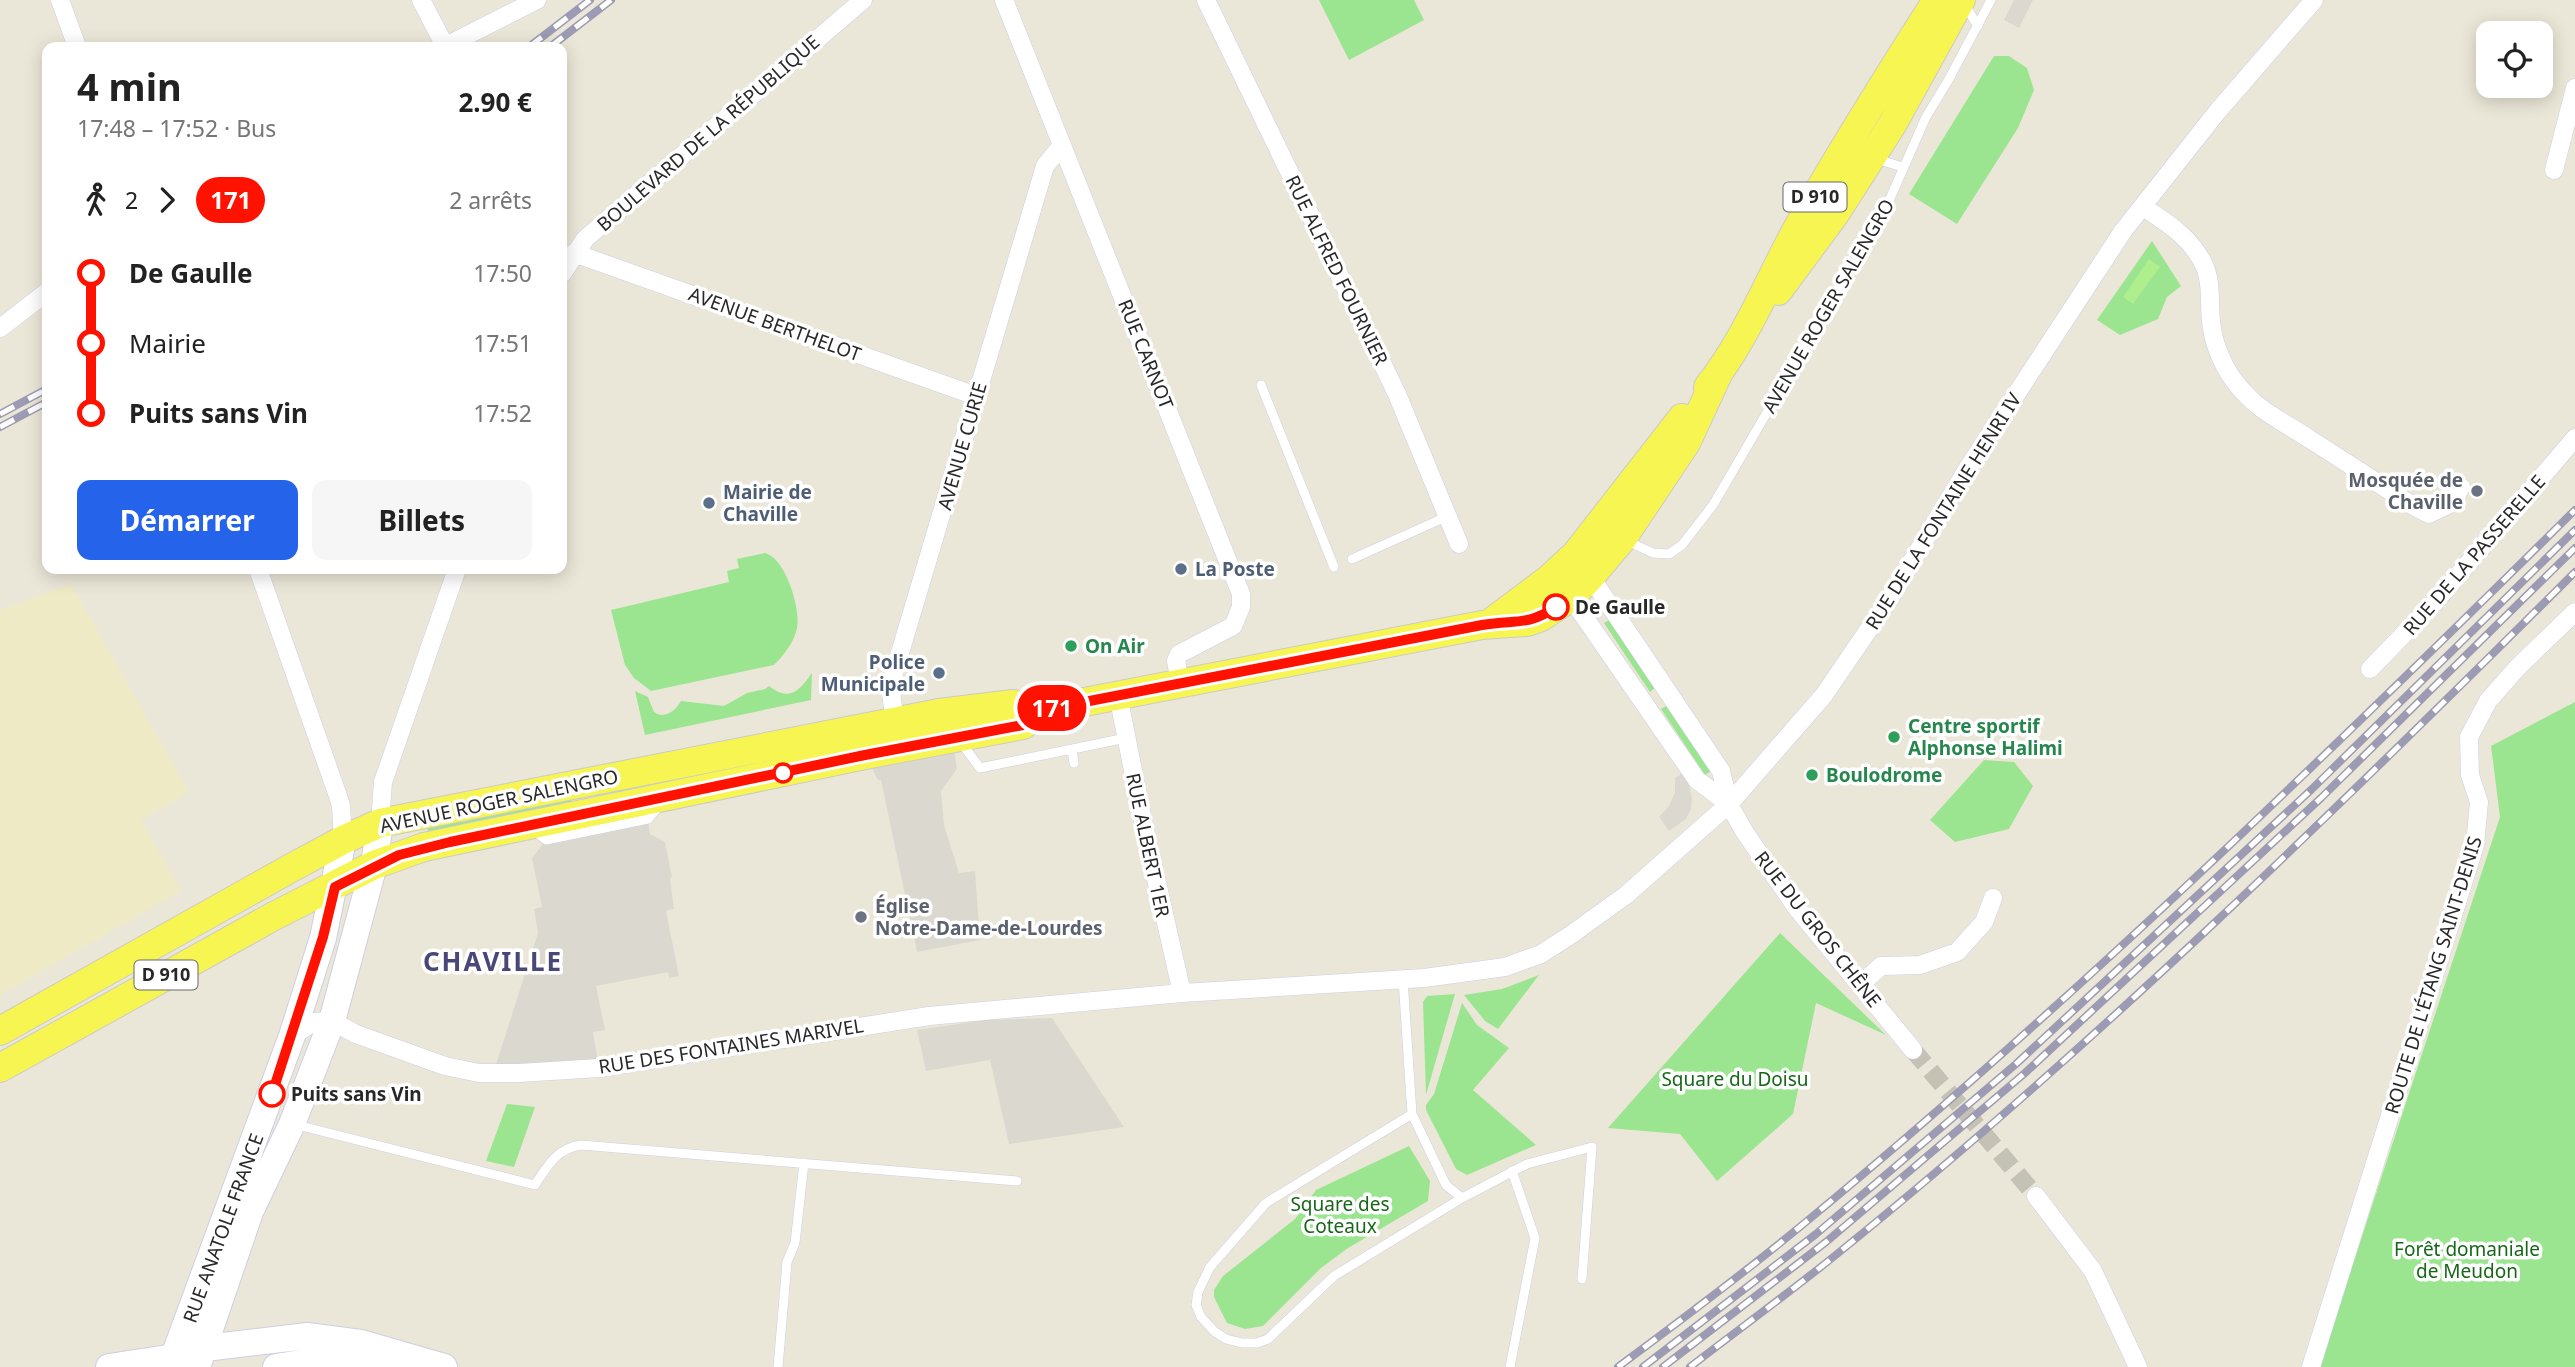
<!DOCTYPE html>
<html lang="fr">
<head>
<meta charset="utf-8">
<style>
	:root { --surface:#fff; --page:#f6f6f6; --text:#222; --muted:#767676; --accent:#2563eb }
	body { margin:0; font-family:"Noto Sans",sans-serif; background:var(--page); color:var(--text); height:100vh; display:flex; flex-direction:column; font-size:26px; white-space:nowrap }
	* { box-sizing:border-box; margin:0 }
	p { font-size:23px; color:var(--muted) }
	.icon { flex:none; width:38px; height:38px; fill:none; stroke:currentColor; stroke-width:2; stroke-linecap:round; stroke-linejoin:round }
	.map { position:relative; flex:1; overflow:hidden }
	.details { position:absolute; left:42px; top:42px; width:525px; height:532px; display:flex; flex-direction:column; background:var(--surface); border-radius:14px; box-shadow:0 4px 18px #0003 }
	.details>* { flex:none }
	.badge { padding:0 14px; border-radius:23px; font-size:24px; line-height:46px }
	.fabs { position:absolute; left:2476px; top:21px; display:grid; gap:14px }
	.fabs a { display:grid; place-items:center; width:77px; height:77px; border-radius:14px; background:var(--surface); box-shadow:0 4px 18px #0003; font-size:35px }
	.map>.badge { position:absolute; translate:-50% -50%; box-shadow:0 0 0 4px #fff }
	.legs { display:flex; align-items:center; gap:10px; height:77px; padding:0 35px; font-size:23px }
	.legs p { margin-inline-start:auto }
	.summary { display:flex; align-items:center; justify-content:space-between; height:119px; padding:0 35px }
	h1 { font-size:38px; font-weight:700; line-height:52px }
	.cta { display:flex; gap:14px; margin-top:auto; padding:14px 35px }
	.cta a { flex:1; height:80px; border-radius:14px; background:var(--accent); color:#fff; font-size:28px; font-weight:700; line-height:80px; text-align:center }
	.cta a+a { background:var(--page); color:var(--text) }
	ul { padding:0 35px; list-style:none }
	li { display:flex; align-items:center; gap:24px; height:70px; font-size:26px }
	li i { display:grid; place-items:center; width:10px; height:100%; margin:0 9px; background:currentColor }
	li i::after { content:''; width:18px; height:18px; margin:-9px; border:5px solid; border-radius:50%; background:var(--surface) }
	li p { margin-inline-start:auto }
	li:first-child i { background:linear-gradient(#0000 50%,currentColor 0) }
	li:last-child i { background:linear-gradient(currentColor 50%,#0000 0) }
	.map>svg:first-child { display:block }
	.education { fill:#eeeac6 }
	.green { fill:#9be591 }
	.pitch { fill:#afee8c }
	.plaza { fill:#dbd9cf }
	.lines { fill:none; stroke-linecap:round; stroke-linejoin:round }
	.minor-tunnel { stroke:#c4c1b5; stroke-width:18; stroke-dasharray:18 9; stroke-linecap:butt }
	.service-casing { stroke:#cecee2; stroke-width:10 }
	.minor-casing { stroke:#cecee2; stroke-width:19 }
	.secondary-casing { stroke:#cecee2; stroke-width:28 }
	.primary-casing { stroke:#cbcbcb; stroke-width:30 }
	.service { stroke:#fff; stroke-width:9 }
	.minor { stroke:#fff; stroke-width:18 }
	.secondary { stroke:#fff; stroke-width:26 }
	.primary { stroke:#f7f551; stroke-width:28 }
	.rail-casing { stroke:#9d9bb3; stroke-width:8 }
	.rail { stroke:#fff; stroke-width:5; stroke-dasharray:16; stroke-linecap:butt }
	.line-1-casing { stroke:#fff; stroke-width:16 }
	.line-1 { stroke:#ff1300; stroke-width:10 }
	.worship-dot { fill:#6b7280; stroke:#fff; stroke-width:2.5 }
	.service-dot { fill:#5c6f8a; stroke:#fff; stroke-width:2.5 }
	.stop-1-dot { fill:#fff; stroke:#ff1300; stroke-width:3.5 }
	.leisure-dot { fill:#2e9e5b; stroke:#fff; stroke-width:2.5 }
	.labels { text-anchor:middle; stroke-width:7; stroke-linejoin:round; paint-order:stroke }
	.shield { fill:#fff; stroke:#686868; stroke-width:2 }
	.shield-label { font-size:18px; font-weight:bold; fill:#282828 }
	.street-label { font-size:19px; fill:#282828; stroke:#fff }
	.worship-label { font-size:19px; font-weight:bold; fill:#5b616d; stroke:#fff; text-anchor:end }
	.service-label { font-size:19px; font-weight:bold; fill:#4e5e75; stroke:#fff; text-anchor:start }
	.stop-label { font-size:19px; font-weight:bold; fill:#282828; stroke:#fff; text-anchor:start }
	.leisure-label { font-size:19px; font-weight:bold; fill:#27864d; stroke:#fff; text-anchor:start }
	.park-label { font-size:19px; fill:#166717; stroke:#fff }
	.district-label { font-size:26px; font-weight:bold; letter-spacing:2px; fill:#49467a; stroke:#fff }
</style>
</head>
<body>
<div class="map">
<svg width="2575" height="1367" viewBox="0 0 2575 1367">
	<rect width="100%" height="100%" fill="#ebe7d8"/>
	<path class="education" d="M71,584L189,792L141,820L181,891L0,995V610Z"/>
	<path class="green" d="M1319,0H1414L1424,20L1349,60Z
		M1994,56H2009L2027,68L2034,90L2018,128L1957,224L1909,194Z
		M2152,241L2181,286L2167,297L2158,319L2120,335L2097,320Z
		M765,553C786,558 803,613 796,632C792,645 783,656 774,665L651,691L634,678L625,665L611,610L729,582L727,571L739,568L737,559Z
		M1611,619L1656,687L1650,692L1604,623Z
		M812,673L811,700L645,735L635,691L648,697L654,712C665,720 676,710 681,701L724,706L747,693L765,689L769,686C790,702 799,691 812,673Z
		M2575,702V1367H2319L2500,817L2491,746Z
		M1668,705L1711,771L1705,775L1661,709Z
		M1984,760L2014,762L2033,786L2009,829L1955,842L1930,820Z
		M570,796L573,806L429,836L427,827Z
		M1780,933L1886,1035L1816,1003L1793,1114L1717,1181L1680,1134L1608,1128Z
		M1539,975L1498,1029L1485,1021L1464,995L1502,989Z
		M1455,994L1426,1095L1423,1002L1427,996Z
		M1462,1003L1477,1025L1509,1048L1473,1090L1536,1145L1467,1175L1456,1169L1426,1110V1105L1434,1094Z
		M507,1104L535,1107L514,1167L486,1161Z
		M1409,1146L1430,1181L1428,1201L1348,1248L1321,1268L1263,1326L1245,1329L1227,1323L1214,1297V1290L1223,1276L1295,1219L1316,1190Z"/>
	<path class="pitch" d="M2149,259L2160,267L2133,304L2123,297Z"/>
	<path class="plaza" d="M2014,0H2033L2019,28L2004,20Z
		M952,738L957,769L941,791L944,825L959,873L975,871L980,940L917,952L881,780H878L865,755Z
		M1683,773L1689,785L1692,799L1691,809L1686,819L1669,831L1659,817L1669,806L1675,792V778Z
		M648,819L650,834L665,842L672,877L670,878L674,909L666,911L679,976L669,978L668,972L596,986L605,1030L593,1032L599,1068L493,1074L538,933L534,909L542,907L532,858L546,840Z
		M1052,1018L1124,1127L1009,1144L990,1060L926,1071L917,1030L985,1020Z"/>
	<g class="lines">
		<path class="minor-tunnel" d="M1913,1050L2036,1196"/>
		<defs>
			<path id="service" d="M1964,4L1978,26
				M1874,158L1902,167
				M1261,385L1334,567
				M1627,541L1653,553L1669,554L1682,545L1713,505L1885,210L1926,117L1949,79L1991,0
				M1352,559L1448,516
				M960,741L980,768L1126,738
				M1072,750L1074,763
				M532,829L546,840L648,819L660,805
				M1403,979L1412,1114L1446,1185L1462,1198L1527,1164L1592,1147L1582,1279
				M1412,1114L1266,1203L1210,1267L1198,1292L1196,1305L1201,1317L1215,1332L1226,1339L1242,1343H1257L1268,1339L1334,1276L1462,1198
				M293,1124L535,1185C548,1165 556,1149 581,1145L1017,1181
				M778,1367L787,1262L795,1243L804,1163
				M1510,1367L1535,1238L1512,1171"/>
			<path id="minor" d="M60,0L77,47
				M421,0L445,46
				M1004,0L1241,594V607L1233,626L1179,654L1176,661L1180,682
				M1206,0L1397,394L1459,544
				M444,47L537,0
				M2554,170L2575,88
				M2143,207C2167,223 2191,237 2204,265C2213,284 2208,308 2212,328C2214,344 2223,365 2232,378C2256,411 2278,418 2311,440C2346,462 2380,485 2415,507L2429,514L2452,503L2461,487
				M574,253L976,396
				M562,274L585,239L863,0
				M0,328L47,292
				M258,569L338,796L341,806L343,840
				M1586,570L1721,771L1729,804L1744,831L1796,907L1913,1050
				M1565,589L1697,780L1729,804
				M2370,669L2435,602L2575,438
				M1118,695L1144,826L1182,993
				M902,726C890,715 890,688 894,673L1045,166L1062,145
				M380,823L383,782L457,569
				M1860,985L1881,966L1920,965L1957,952L1984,922L1993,898
				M292,1036L314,1022L332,1021L356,1034L445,1066L479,1073H519L599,1068L929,1016L1182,993L1424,978L1505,967L1541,954L1572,934L1626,895L1729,804L1824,695L1888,601L1968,468L2123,231L2217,112L2314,0
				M2036,1196L2093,1271L2138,1367
				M2311,1367L2475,845L2479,802L2470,775L2469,737L2488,701L2517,668L2575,612"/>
			<path id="secondary" d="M109,1367L174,1357L205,1348L307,1336L361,1343L444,1367
				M170,1367L292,1036L323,938L343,840
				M197,1367L250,1212L292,1124L332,1021L374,865L380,823
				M276,1367L307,1362L364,1364L402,1357"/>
			<path id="primary" d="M1778,291L1835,214L1892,125L1961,0
				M1708,387C1746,339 1768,282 1797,229C1841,151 1889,75 1937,0
				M1489,624L1549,579L1576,554L1682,418
				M0,1031L291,868L343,840L380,823L939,713L1013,704L1043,710L1482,625L1527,622L1541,617L1571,597L1591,576L1622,539L1686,443L1718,374
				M0,1068L274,916L374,865L424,847L865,755L1023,725L1043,710"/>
		</defs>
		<use href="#service" class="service-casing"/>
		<use href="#minor" class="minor-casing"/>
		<use href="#secondary" class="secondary-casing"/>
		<use href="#primary" class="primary-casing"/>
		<use href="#service" class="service"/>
		<use href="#minor" class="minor"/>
		<use href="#secondary" class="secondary"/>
		<use href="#primary" class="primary"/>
		<defs>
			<path id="rail" d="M529,47L590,0
				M550,47L611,0
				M0,414L47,389
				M0,427L47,402
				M1618,1367C1681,1320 1746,1272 1807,1221C2076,999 2327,755 2575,510
				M1643,1367L1816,1234L2016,1064L2312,789L2575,530
				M1663,1367L1826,1242L2025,1073L2321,798L2575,548
				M1690,1367C1739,1329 1789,1293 1837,1254C2097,1044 2338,808 2575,572"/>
		</defs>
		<use href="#rail" class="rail-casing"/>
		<use href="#rail" class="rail"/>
	</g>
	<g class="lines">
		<defs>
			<path id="line-1" d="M272,1094L323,937L335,887L399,855L450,842L865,755L1023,725L1043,710L1482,625C1515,619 1526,627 1556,607"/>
		</defs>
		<use href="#line-1" class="line-1-casing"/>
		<use href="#line-1" class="line-1"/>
	</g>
	<g class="worship-dot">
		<circle cx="2477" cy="491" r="7"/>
		<circle cx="861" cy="917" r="7"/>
	</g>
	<g class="service-dot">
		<circle cx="709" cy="503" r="7"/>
		<circle cx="1181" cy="569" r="7"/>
		<circle cx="939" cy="673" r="7"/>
	</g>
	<g class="stop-1-dot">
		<circle cx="1556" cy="607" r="12"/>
		<circle cx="783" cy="773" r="9"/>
		<circle cx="272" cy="1094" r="12"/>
	</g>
	<g class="leisure-dot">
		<circle cx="1071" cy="646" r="7"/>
		<circle cx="1894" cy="737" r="7"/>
		<circle cx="1812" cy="775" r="7"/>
	</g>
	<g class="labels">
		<g class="shield">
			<rect x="1783.5" y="182.5" width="63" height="29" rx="5"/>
			<rect x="134.5" y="960.5" width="63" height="29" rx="5"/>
		</g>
		<g class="shield-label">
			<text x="1815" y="203">D 910</text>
			<text x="166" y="981">D 910</text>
		</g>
		<g class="street-label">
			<text transform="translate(708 133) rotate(-41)" y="7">BOULEVARD DE LA RÉPUBLIQUE</text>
			<text transform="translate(1337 270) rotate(64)" y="7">RUE ALFRED FOURNIER</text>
			<text transform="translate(1828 306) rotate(-60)" y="7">AVENUE ROGER SALENGRO</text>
			<text transform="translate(775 324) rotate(20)" y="7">AVENUE BERTHELOT</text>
			<text transform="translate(1146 354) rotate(68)" y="7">RUE CARNOT</text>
			<text transform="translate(962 446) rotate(-74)" y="7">AVENUE CURIE</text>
			<text transform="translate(1943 511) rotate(-58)" y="7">RUE DE LA FONTAINE HENRI IV</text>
			<text transform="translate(2474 555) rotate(-49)" y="7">RUE DE LA PASSERELLE</text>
			<text transform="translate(499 801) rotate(-12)" y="7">AVENUE ROGER SALENGRO</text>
			<text transform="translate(1148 845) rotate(78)" y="7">RUE ALBERT 1ER</text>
			<text transform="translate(1818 929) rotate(52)" y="7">RUE DU GROS CHÊNE</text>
			<text transform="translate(2433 975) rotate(-73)" y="7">ROUTE DE L'ÉTANG SAINT-DENIS</text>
			<text transform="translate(731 1046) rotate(-9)" y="7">RUE DES FONTAINES MARIVEL</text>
			<text transform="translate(223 1228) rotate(-70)" y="7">RUE ANATOLE FRANCE</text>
		</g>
		<g class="worship-label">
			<text x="2463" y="487">Mosquée de<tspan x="2463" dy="22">Chaville</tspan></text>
			<text x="875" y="913" text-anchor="start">Église<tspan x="875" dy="22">Notre-Dame-de-Lourdes</tspan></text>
		</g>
		<g class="service-label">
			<text x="723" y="499">Mairie de<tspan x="723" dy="22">Chaville</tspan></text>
			<text x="1195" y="576">La Poste</text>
			<text x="925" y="669" text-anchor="end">Police<tspan x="925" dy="22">Municipale</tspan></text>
		</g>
		<g class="stop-label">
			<text x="1575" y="614">De Gaulle</text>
			<text x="291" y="1101">Puits sans Vin</text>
		</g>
		<g class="leisure-label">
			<text x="1085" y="653">On Air</text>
			<text x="1908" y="733">Centre sportif<tspan x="1908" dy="22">Alphonse Halimi</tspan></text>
			<text x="1826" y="782">Boulodrome</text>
		</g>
		<g class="park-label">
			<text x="1735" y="1086">Square du Doisu</text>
			<text x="1340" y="1211">Square des<tspan x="1340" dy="22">Coteaux</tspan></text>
			<text x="2467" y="1256">Forêt domaniale<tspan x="2467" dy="22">de Meudon</tspan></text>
		</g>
		<g class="district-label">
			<text x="493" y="971">CHAVILLE</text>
		</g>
	</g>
</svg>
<div class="fabs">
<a><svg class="icon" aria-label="locate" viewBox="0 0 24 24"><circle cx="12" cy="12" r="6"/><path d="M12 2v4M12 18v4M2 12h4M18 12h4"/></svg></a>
</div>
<b class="badge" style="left:1052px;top:708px;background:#ff1300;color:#fff">171</b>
<section class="details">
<div class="summary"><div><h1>4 min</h1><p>17:48 – 17:52 · Bus</p></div><b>2.90 €</b></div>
<div class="legs"><svg class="icon" aria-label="walk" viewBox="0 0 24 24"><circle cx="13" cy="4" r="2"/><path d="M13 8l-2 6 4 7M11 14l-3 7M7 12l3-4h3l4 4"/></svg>2<svg class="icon" aria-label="forward" viewBox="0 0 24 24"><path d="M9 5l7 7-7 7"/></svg><b class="badge" style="background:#ff1300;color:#fff">171</b><p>2 arrêts</p></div>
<ul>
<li><i style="color:#ff1300"></i><b>De Gaulle</b><p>17:50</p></li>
<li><i style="color:#ff1300"></i><span>Mairie</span><p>17:51</p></li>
<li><i style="color:#ff1300"></i><b>Puits sans Vin</b><p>17:52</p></li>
</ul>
<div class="cta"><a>Démarrer</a><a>Billets</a></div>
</section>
</div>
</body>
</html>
